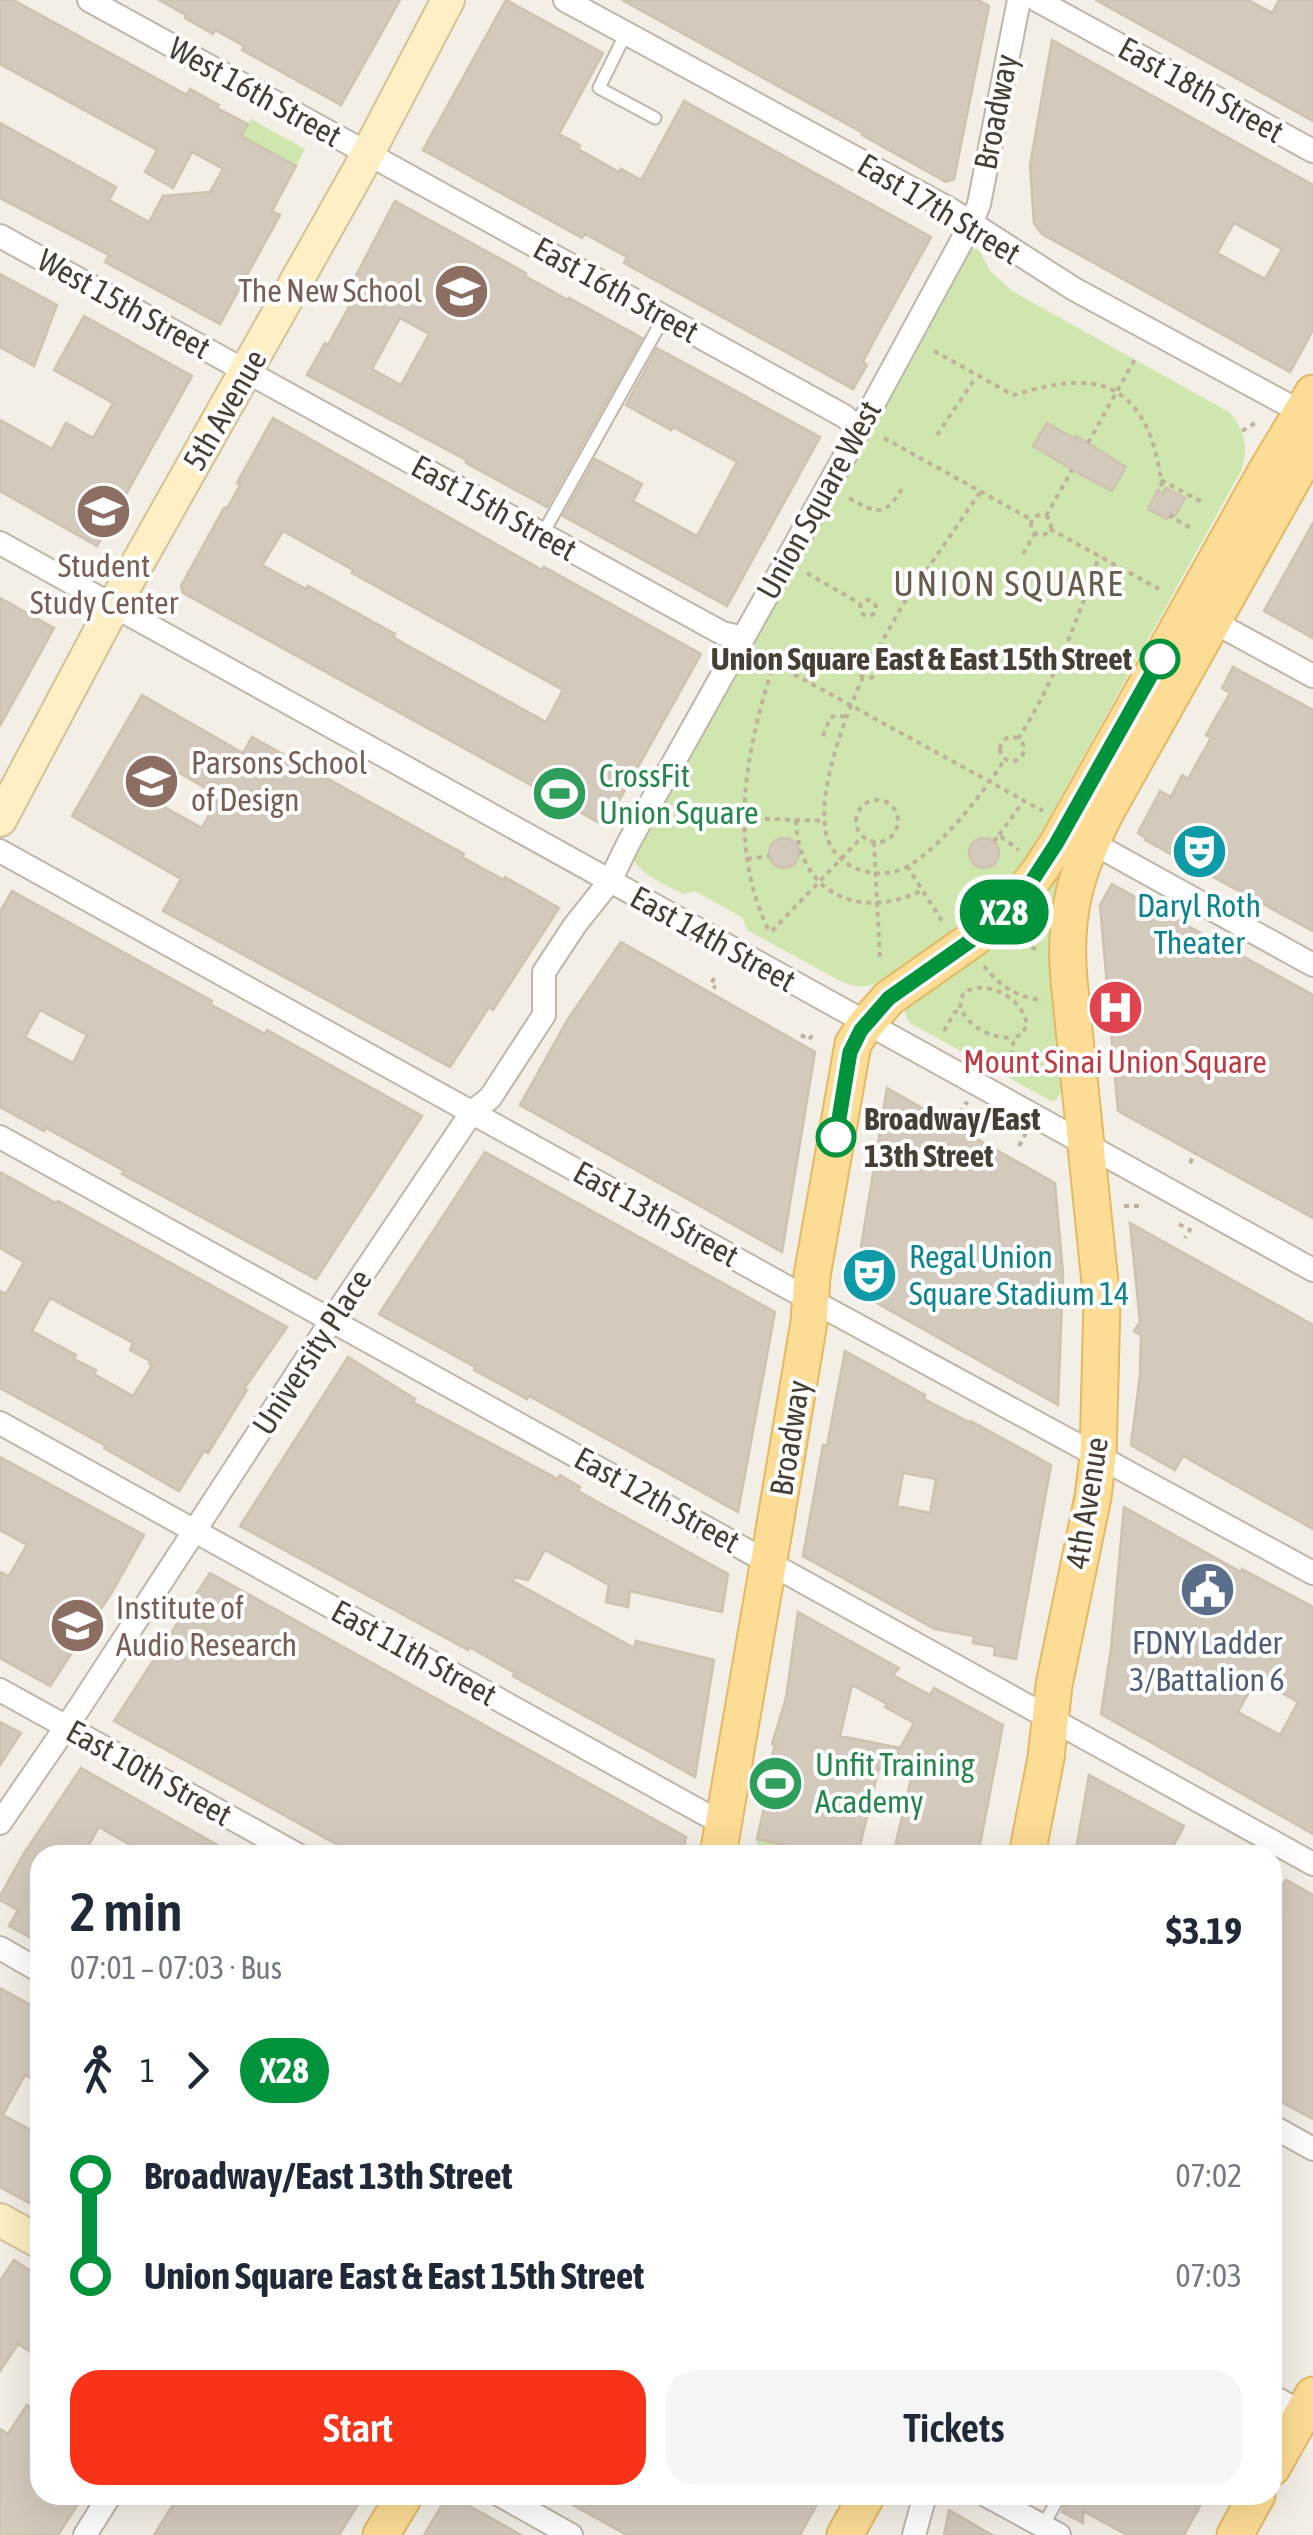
<!DOCTYPE html>
<html lang="en">
<head>
<meta charset="utf-8">
<style>
	:root { --surface:#fff; --page:#f6f6f7; --text:#1f2937; --muted:#747a83; --accent:#f83318 }
	body { margin:0; font-family:"Asap Condensed",sans-serif; background:var(--page); color:var(--text); height:100vh; display:flex; flex-direction:column; font-size:38px; white-space:nowrap }
	* { box-sizing:border-box; margin:0 }
	p { font-size:32px; color:var(--muted) }
	.icon { flex:none; width:55px; height:55px; fill:none; stroke:currentColor; stroke-width:2; stroke-linecap:round; stroke-linejoin:round }
	.map { position:relative; flex:1; overflow:hidden }
	.sheet { position:absolute; left:30px; top:1845px; width:1252px; height:660px; display:flex; flex-direction:column; background:var(--surface); border-radius:30px; box-shadow:0 10px 40px #0002 }
	.sheet>* { flex:none }
	.badge { padding:0 20px; border-radius:32px; font-size:35px; line-height:65px }
	.map>.badge { position:absolute; translate:-50% -50%; box-shadow:0 0 0 5px #fff }
	.legs { display:flex; align-items:center; gap:15px; height:110px; padding:0 40px; font-size:32px }
	.legs p { margin-inline-start:auto }
	.head { display:flex; align-items:center; justify-content:space-between; height:170px; padding:0 40px }
	h1 { font-size:55px; font-weight:600; line-height:75px }
	.button { display:flex; gap:20px; margin-top:auto; padding:20px 40px }
	.button a { flex:1; height:115px; border-radius:30px; background:var(--accent); color:#fff; font-size:40px; font-weight:600; line-height:115px; text-align:center }
	.button a+a { background:var(--page); color:var(--text) }
	ul { padding:0 40px; list-style:none }
	li { display:flex; align-items:center; gap:35px; height:100px; font-size:38px }
	li i { display:grid; place-items:center; width:15px; height:100%; margin:0 12px; background:currentColor }
	li i::after { content:''; width:25px; height:25px; margin:-12px; border:8px solid; border-radius:50%; background:var(--surface) }
	li p { margin-inline-start:auto }
	li:first-child i { background:linear-gradient(#0000 50%,currentColor 0) }
	li:last-child i { background:linear-gradient(currentColor 50%,#0000 0) }
	.map>svg:first-child { display:block }
	.green { fill:#cfe7af }
	.building { fill:#d4cabc; stroke:#cfc2af; stroke-width:2.5; fill-rule:evenodd }
	.lines { fill:none; stroke-linecap:round; stroke-linejoin:round }
	.lane-casing { stroke:#beb6a9; stroke-width:15 }
	.street-casing { stroke:#beb6a9; stroke-width:26 }
	.secondary-casing { stroke:#d3c197; stroke-width:36 }
	.primary-casing { stroke:#e2b965; stroke-width:39 }
	.path { stroke:#c0b19a; stroke-width:4; stroke-dasharray:5 5; stroke-linecap:butt }
	.lane { stroke:#fff; stroke-width:11 }
	.street { stroke:#fff; stroke-width:22 }
	.secondary { stroke:#feefc5; stroke-width:32 }
	.primary { stroke:#fddc95; stroke-width:35 }
	.line-1-casing { stroke:#fff; stroke-width:22 }
	.line-1 { stroke:#00933c; stroke-width:15 }
	.stop-1-dot { fill:#fff; stroke:#00933c; stroke-width:5 }
	.labels { text-anchor:middle; stroke-width:8; stroke-linejoin:round; paint-order:stroke }
	.street-label { font-size:32px; fill:#463f35; stroke:#fff }
	.education-label { font-size:32px; fill:#785e54; stroke:#fff; text-anchor:start }
	.stop-label { font-size:32px; font-weight:bold; fill:#463f35; stroke:#fff; text-anchor:end }
	.leisure-label { font-size:32px; fill:#27864d; stroke:#fff; text-anchor:start }
	.culture-label { font-size:32px; fill:#0d838f; stroke:#fff }
	.health-label { font-size:32px; fill:#be3a42; stroke:#fff }
	.service-label { font-size:32px; fill:#4e5e75; stroke:#fff }
	.neighbourhood-label { font-size:35px; letter-spacing:2.5px; fill:#685c4d; stroke:#fff }
</style>
</head>
<body>
<div class="map">
<svg width="1313" height="2535" viewBox="0 0 1313 2535">
	<rect width="100%" height="100%" fill="#f3efe6"/>
	<path class="green" d="M251,119L305,149L296,166L241,136Z
		M971,248L979,250L990,271L1012,291L1229,412C1245,430 1249,448 1241,471L1027,858C986,911 933,946 878,982C864,989 856,987 842,982L747,930L743,918L695,891L683,894C667,885 642,876 634,860L840,482C858,467 875,432 879,409L967,251Z
		M1066,862L1053,905L1050,927L1063,1089L1056,1100L1051,1101L910,1023L905,1014L908,1001Z
		M757,1839L828,1855H755Z"/>
	<path class="building" d="M0,0H13L187,95L190,89L219,105L217,108L248,124L241,136L296,166L272,211L280,215L220,324L105,262L109,255L0,198V123L116,187L109,200L149,222L163,196L210,192L223,169L192,152L173,188L145,172L157,150L0,64Z
		M159,0H400L341,105L242,50L244,46L215,30L213,34L185,18L186,15Z
		M506,0L603,53L559,134L580,145L578,149L619,172L621,169L641,180L684,101L931,237L876,337L863,362L867,365L853,389L624,263L627,257L585,234L582,238L423,150Z
		M622,0H978L989,6L954,179L946,182L862,135L863,133Z
		M1096,0H1248L1272,13L1279,0H1313V121Z
		M1052,40L1313,185V330L1290,372L1042,234L1034,223L1030,165ZM1234,223L1282,249L1265,279L1217,253Z
		M395,201L526,273L525,276L568,300L569,298L642,338L547,507L466,463V460L307,375L325,343L328,345L356,294L349,289ZM400,318L429,334L401,385L372,369Z
		M0,274L57,305L34,366L0,347Z
		M84,316L192,376L97,546L0,491V420L52,449L66,423L93,438L113,403L54,370Z
		M657,348L820,437L727,606L563,516L595,459L642,484L633,501L697,536L737,462L673,427L671,430L626,405Z
		M273,418L542,570L544,567L701,654L605,826L183,593L181,586L224,508L228,507L240,485L237,483ZM283,531L353,570L352,573L563,690L546,722L403,643L393,637L395,634L308,586L306,589L262,565Z
		M1047,423L1075,439L1076,436L1126,467L1112,491L1083,476L1033,446Z
		M1166,488L1185,498L1175,516L1170,513L1167,519L1148,509L1158,490L1163,494Z
		M1313,523V638L1264,611Z
		M0,598L54,628L0,726Z
		M1233,667L1313,710V931L1145,840L1146,838L1138,833L1160,791L1171,797L1182,775L1188,779L1211,738L1206,735L1230,693L1222,688Z
		M142,695L243,753L252,737L464,854L462,857L504,880L505,877L559,908L493,1010L489,1007L450,1067L163,911L181,879L72,816ZM171,768L219,796L202,828L152,800Z
		M969 853a15 15 0 1 1 30 0a15 15 0 1 1-30 0Z
		M769 853a15 15 0 1 1 30 0a15 15 0 1 1-30 0Z
		M1112,884L1313,995V1218L1118,1111L1100,905Z
		M12,891L212,1001L210,1004L247,1024L265,1034L267,1030L422,1116L316,1279L122,1174L124,1171L46,1128L44,1131L0,1107V912ZM40,1010L87,1035L73,1063L25,1037Z
		M621,942L815,1052L782,1252L520,1105L568,1019Z
		M887,1088L1055,1183L1063,1274L1058,1405L854,1290Z
		M485,1152L775,1312L738,1512L529,1396L527,1399L496,1382L474,1370L475,1367L379,1314Z
		M0,1172L56,1203L58,1201L287,1327L244,1389L247,1390L208,1453L204,1451L179,1491L104,1448L106,1446L0,1388V1291L6,1294L24,1262L0,1248ZM50,1298L133,1343L130,1350L150,1361L149,1364L152,1366L133,1396L94,1374L96,1370L74,1359L76,1355L32,1331Z
		M1130,1223L1313,1325V1529L1183,1456L1175,1470L1131,1445L1140,1375L1141,1335L1134,1331L1140,1322Z
		M845,1351L925,1395L924,1399L971,1423V1421L1051,1465L1016,1659L994,1655L995,1647L973,1643L974,1636L935,1629L803,1556L823,1445L827,1446ZM903,1473L936,1479L930,1513L897,1506Z
		M348,1357L415,1399L413,1402L558,1479L560,1475L580,1487L578,1491L728,1574L722,1612L630,1591L628,1607L606,1602L609,1585L545,1550L528,1580L515,1577L513,1581L634,1648L636,1641L714,1660L695,1777L513,1676L515,1673L469,1647L468,1650L240,1526Z
		M0,1457L144,1535L112,1592L50,1686L0,1658V1572L9,1576L27,1545L0,1530Z
		M1124,1507L1241,1572L1242,1569L1313,1607V1834L1101,1714L1111,1649ZM1256,1679L1298,1702L1280,1735L1238,1712Z
		M210,1573L686,1837L683,1855H356L114,1721Z
		M798,1612L899,1668L893,1675L930,1695L934,1688L1003,1725L978,1855H893L912,1775L879,1768L860,1845L866,1855H828L757,1839L773,1767H769L775,1744H772L786,1698ZM852,1685L887,1704L885,1707L914,1723L900,1748L840,1736Z
		M0,1722L21,1733L0,1765Z
		M81,1768L235,1855H127L132,1846L99,1827L83,1855H40V1943L9,1926L18,1910L0,1900V1896L23,1855Z
		M1089,1775L1184,1826L1168,1855H1075Z
		M1272,1879L1283,1885L1286,1880L1313,1895V2119L1272,2097Z
		M0,1988L40,2010V2083L25,2075L3,2115L40,2135V2209L0,2187Z
		M14,2260L40,2277V2358L18,2344L0,2371V2281Z
		M27,2405L40,2414V2495H84L58,2535H0V2429L8,2434Z
		M179,2495H364L339,2535H154Z
		M448,2495H450L521,2535H424Z
		M555,2495H822L800,2535H627Z
		M1069,2495H1206L1184,2535H1127L1083,2511V2523L1062,2512Z
		M949,2510L992,2535H944Z"/>
	<g class="lines">
		<defs>
			<path id="lane" d="M626,33L599,88L655,118
				M542,535L664,317
				M1043,2526L1060,2495"/>
			<path id="street" d="M89,0L844,416L851,422L857,434
				M565,0L951,210L1074,289L1312,418
				M1037,0L1313,151
				M0,236L722,633L743,638
				M0,543L1313,1270
				M1201,615L1313,676
				M1080,836L1313,965
				M0,851L785,1286L1313,1573
				M0,1137L1313,1864
				M0,1423L723,1824
				M0,1690L298,1855
				M0,1823L79,1708L332,1320L472,1112L490,1098L544,1015V972L575,925L610,881L629,842L850,447L971,224L979,204L1019,0
				M0,1948L40,1971
				M1272,2126L1313,2149
				M1272,2396L1313,2419
				M500,2495L571,2535
				M986,2495L1059,2535
				M85,2535L110,2495
				M914,2535L925,2495"/>
			<path id="secondary" d="M0,820L113,607L359,170L448,0
				M0,2220L40,2242"/>
			<path id="primary" d="M718,1855L772,1542L809,1322L812,1276L853,1044L866,1024L889,998L973,939L1012,905L1038,873L1057,844L1265,473L1313,393
				M1027,1855L1046,1758L1054,1685L1093,1497L1098,1456L1102,1302L1069,980C1063,913 1076,871 1106,812L1313,443
				M1272,2468L1313,2395
				M381,2535L405,2495
				M845,2535L867,2495
				M1235,2535L1257,2495"/>
		</defs>
		<use href="#lane" class="lane-casing"/>
		<use href="#street" class="street-casing"/>
		<use href="#secondary" class="secondary-casing"/>
		<use href="#primary" class="primary-casing"/>
		<path class="path" d="M934,351L1013,395C1035,389 1058,382 1082,383C1140,384 1157,441 1162,489L1165,491
			M1242,431L1255,423
			M937,435L976,377
			M884,438L1032,520
			M1088,443L1135,359
			M1161,480L1204,503
			M849,498C880,516 886,515 904,486
			M1173,514L1171,517L1191,528
			M1031 525a10 10 0 1 1 20 0a10 10 0 1 1-20 0Z
			M1046,516L1072,470
			M1050,529L1159,589
			M1023,554L1035,533
			M807,573L861,604
			M860 608a8 8 0 1 1 16 0a8 8 0 1 1-16 0Z
			M856 666a12 12 0 1 1 24 0a12 12 0 1 1-24 0Z
			M759,655L1043,811
			M874,656L902,606L981,491
			M863,677C845,717 817,790 826,833C829,849 841,861 855,868C869,874 885,875 900,870C935,856 985,791 1005,759
			M823,736L830,718L837,715L845,717
			M1000 749a12 12 0 1 1 24 0a12 12 0 1 1-24 0Z
			M1018,739C1054,682 1078,620 1099,556
			M856 821a21 21 0 1 1 42 0a21 21 0 1 1-42 0Z
			M745,818L825,821
			M796,820C798,894 860,921 923,890
			M999,835L1023,802
			M994,841L999,835L1019,850
			M874,842L880,960
			M747,859L769,856
			M907,866L942,921
			M768,929C727,842 746,750 774,663
			M772,931L862,837
			M1014,937L1040,952
			M984,966C999,986 1018,998 1043,1000
			M714,978L711,985L716,988
			M944,1031L954,1013L960,1008
			M801,1035L809,1040L814,1032
			M1005,1064L1012,1051L1014,1038L1022,1034L1027,1025C1023,998 987,978 963,993L960,1008C971,1029 991,1038 1014,1038
			M960,1113L966,1103L968,1104
			M1019,1146L1025,1135L1022,1134
			M1190,1163L1195,1153
			M1124,1206H1139
			M1179,1224L1190,1230L1185,1238"/>
		<use href="#lane" class="lane"/>
		<use href="#street" class="street"/>
		<use href="#secondary" class="secondary"/>
		<use href="#primary" class="primary"/>
	</g>
	<g class="lines">
		<defs>
			<path id="line-1" d="M836,1137L850,1052L861,1030L889,998L973,939L1012,904L1030,884L1056,844L1160,659"/>
		</defs>
		<use href="#line-1" class="line-1-casing"/>
		<use href="#line-1" class="line-1"/>
	</g>
	<defs>
		<symbol id="university-disc" viewBox="-11 -11 22 22"><circle r="9.5" fill="#8d6e63" stroke="#fff"/><path d="M0-5L7-2L0 1L-7-2ZM-4 1L0 2.5L4 1V4Q0 6-4 4Z" fill="#fff"/></symbol>
		<symbol id="stadium-disc" viewBox="-11 -11 22 22"><circle r="9.5" fill="#2e9e5b" stroke="#fff"/><path d="M0-5a6.5 5 0 1 0 0 10a6.5 5 0 1 0 0-10ZM-3.5-1.8h7v3.6h-7Z" fill="#fff"/></symbol>
		<symbol id="theatre-disc" viewBox="-11 -11 22 22"><circle r="9.5" fill="#0f9aa8" stroke="#fff"/><path d="M-5-5.5Q0-4 5-5.5V0Q5 5 0 6Q-5 5-5 0ZM-3.3-2.5H-1v1.5H-3.3ZM1-2.5H3.3v1.5H1ZM-2.8 1Q0 5.5 2.8 1Z" fill="#fff"/></symbol>
		<symbol id="hospital-disc" viewBox="-11 -11 22 22"><circle r="9.5" fill="#e0444e" stroke="#fff"/><path d="M-5-5h3v3.5h4V-5h3V5h-3V1.5h-4V5h-3Z" fill="#fff"/></symbol>
		<symbol id="civic-disc" viewBox="-11 -11 22 22"><circle r="9.5" fill="#5c6f8a" stroke="#fff"/><path d="M-.6-6.5H3V-4.5H.6V-3L4-1V1h2V6H-6V1h2V-1L-.6-3ZM-1.2 2.5V6h2.4V2.5Z" fill="#fff"/></symbol>
	</defs>
	<g fill-rule="evenodd">
		<use href="#university-disc" x="430" y="260" width="63" height="63"/>
		<use href="#university-disc" x="72" y="480" width="63" height="63"/>
		<use href="#university-disc" x="120" y="750" width="63" height="63"/>
		<use href="#stadium-disc" x="528" y="762" width="63" height="63"/>
		<use href="#theatre-disc" x="1168" y="820" width="63" height="63"/>
		<use href="#hospital-disc" x="1084" y="976" width="63" height="63"/>
		<use href="#theatre-disc" x="838" y="1244" width="63" height="63"/>
		<use href="#civic-disc" x="1176" y="1558" width="63" height="63"/>
		<use href="#university-disc" x="46" y="1594" width="63" height="63"/>
		<use href="#stadium-disc" x="744" y="1752" width="63" height="63"/>
	</g>
	<g class="stop-1-dot">
		<circle cx="1160" cy="659" r="18"/>
		<circle cx="836" cy="1137" r="18"/>
	</g>
	<g class="labels">
		<g class="street-label">
			<text transform="translate(1201 90) rotate(29)" y="11">East 18th Street</text>
			<text transform="translate(255 92) rotate(29)" y="11">West 16th Street</text>
			<text transform="translate(996 112) rotate(-79)" y="11">Broadway</text>
			<text transform="translate(939 209) rotate(31)" y="11">East 17th Street</text>
			<text transform="translate(616 290) rotate(29)" y="11">East 16th Street</text>
			<text transform="translate(124 304) rotate(29)" y="11">West 15th Street</text>
			<text transform="translate(225 410) rotate(-60)" y="11">5th Avenue</text>
			<text transform="translate(819 500) rotate(-61)" y="11">Union Square West</text>
			<text transform="translate(494 508) rotate(29)" y="11">East 15th Street</text>
			<text transform="translate(713 939) rotate(29)" y="11">East 14th Street</text>
			<text transform="translate(656 1214) rotate(29)" y="11">East 13th Street</text>
			<text transform="translate(312 1352) rotate(-57)" y="11">University Place</text>
			<text transform="translate(790 1438) rotate(-81)" y="11">Broadway</text>
			<text transform="translate(657 1500) rotate(29)" y="11">East 12th Street</text>
			<text transform="translate(1087 1503) rotate(-81)" y="11">4th Avenue</text>
			<text transform="translate(414 1653) rotate(29)" y="11">East 11th Street</text>
			<text transform="translate(149 1773) rotate(29)" y="11">East 10th Street</text>
		</g>
		<g class="education-label">
			<text x="422" y="302" text-anchor="end">The New School</text>
			<text x="104" y="577" text-anchor="middle">Student<tspan x="104" dy="37">Study Center</tspan></text>
			<text x="191" y="774">Parsons School<tspan x="191" dy="37">of Design</tspan></text>
			<text x="116" y="1619">Institute of<tspan x="116" dy="37">Audio Research</tspan></text>
		</g>
		<g class="stop-label">
			<text x="1132" y="670">Union Square East &amp; East 15th Street</text>
			<text x="864" y="1130" text-anchor="start">Broadway/East<tspan x="864" dy="37">13th Street</tspan></text>
		</g>
		<g class="leisure-label">
			<text x="599" y="787">CrossFit<tspan x="599" dy="37">Union Square</tspan></text>
			<text x="815" y="1776">Unfit Training<tspan x="815" dy="37">Academy</tspan></text>
		</g>
		<g class="culture-label">
			<text x="1199" y="917">Daryl Roth<tspan x="1199" dy="37">Theater</tspan></text>
			<text x="909" y="1268" text-anchor="start">Regal Union<tspan x="909" dy="37">Square Stadium 14</tspan></text>
		</g>
		<g class="health-label">
			<text x="1115" y="1073">Mount Sinai Union Square</text>
		</g>
		<g class="service-label">
			<text x="1207" y="1654">FDNY Ladder<tspan x="1207" dy="37">3/Battalion 6</tspan></text>
		</g>
		<g class="neighbourhood-label">
			<text x="1009" y="596">UNION SQUARE</text>
		</g>
	</g>
</svg>
<b class="badge" style="left:1004px;top:912px;background:#00933c;color:#fff">X28</b>
<section class="sheet">
<div class="head"><div><h1>2 min</h1><p>07:01 – 07:03 · Bus</p></div><b>$3.19</b></div>
<div class="legs"><svg class="icon" aria-label="walk" viewBox="0 0 24 24"><circle cx="13" cy="4" r="2"/><path d="M13 8l-2 6 4 7M11 14l-3 7M7 12l3-4h3l4 4"/></svg>1<svg class="icon" aria-label="forward" viewBox="0 0 24 24"><path d="M9 5l7 7-7 7"/></svg><b class="badge" style="background:#00933c;color:#fff">X28</b></div>
<ul>
<li><i style="color:#00933c"></i><b>Broadway/East 13th Street</b><p>07:02</p></li>
<li><i style="color:#00933c"></i><b>Union Square East &amp; East 15th Street</b><p>07:03</p></li>
</ul>
<div class="button"><a>Start</a><a>Tickets</a></div>
</section>
</div>
</body>
</html>
